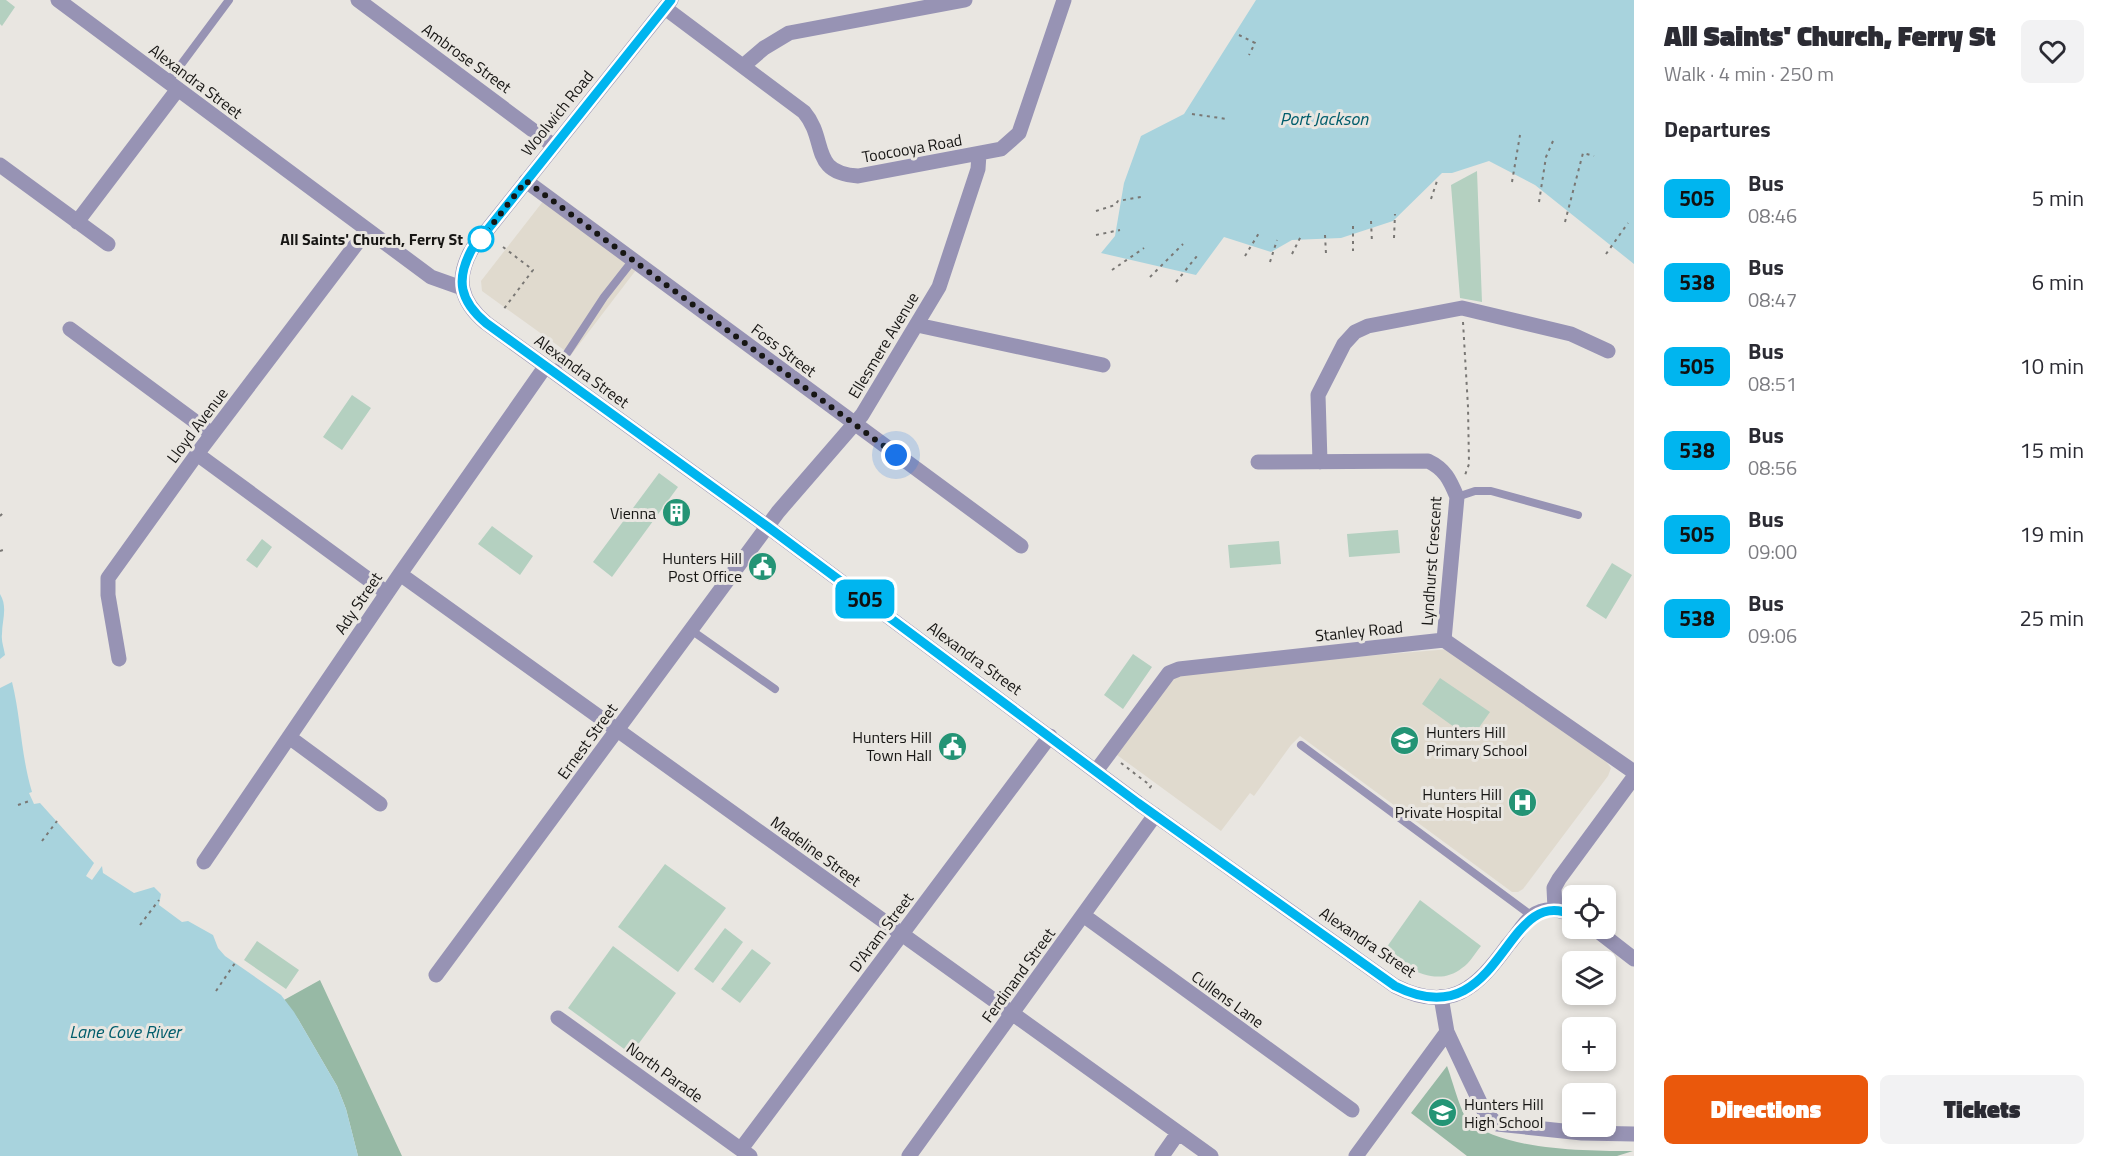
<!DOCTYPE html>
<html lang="en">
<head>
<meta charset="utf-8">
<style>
	:root { --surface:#fff; --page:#f2f2f3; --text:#2b2b33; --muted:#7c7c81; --accent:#ea580c }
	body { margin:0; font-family:"Titillium Web",sans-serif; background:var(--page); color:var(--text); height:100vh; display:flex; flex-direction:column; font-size:22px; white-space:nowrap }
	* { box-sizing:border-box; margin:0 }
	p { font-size:20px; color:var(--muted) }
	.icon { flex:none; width:33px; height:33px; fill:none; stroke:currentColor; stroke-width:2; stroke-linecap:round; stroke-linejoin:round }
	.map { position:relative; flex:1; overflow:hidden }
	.side { display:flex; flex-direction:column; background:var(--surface); width:480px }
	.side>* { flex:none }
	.badge { padding:0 12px; border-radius:9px; font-size:21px; line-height:39px }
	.fabs { position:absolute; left:1562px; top:885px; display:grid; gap:12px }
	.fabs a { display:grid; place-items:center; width:54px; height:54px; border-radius:9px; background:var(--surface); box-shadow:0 3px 9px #0003; font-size:30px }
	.you { position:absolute; width:30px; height:30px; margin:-15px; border:4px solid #fff; border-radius:50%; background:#1a73e8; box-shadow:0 0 0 9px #1a73e833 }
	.map>.badge { position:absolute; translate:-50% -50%; box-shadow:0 0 0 3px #fff }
	h2 { padding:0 30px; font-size:22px; line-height:54px }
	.round { display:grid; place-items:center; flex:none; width:63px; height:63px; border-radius:9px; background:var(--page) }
	.head { display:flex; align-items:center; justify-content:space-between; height:102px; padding:0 30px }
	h1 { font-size:28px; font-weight:800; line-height:45px }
	.action { display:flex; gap:12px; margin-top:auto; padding:12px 30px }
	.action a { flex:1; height:69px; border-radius:9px; background:var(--accent); color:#fff; font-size:24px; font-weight:800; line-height:69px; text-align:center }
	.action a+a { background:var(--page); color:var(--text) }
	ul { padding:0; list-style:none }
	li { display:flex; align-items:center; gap:18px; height:84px; padding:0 30px }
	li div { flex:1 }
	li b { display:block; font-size:22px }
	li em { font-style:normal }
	li .badge { min-width:66px; font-weight:700; text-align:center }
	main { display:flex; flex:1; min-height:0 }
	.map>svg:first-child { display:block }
	.built { fill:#e0dace }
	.green { fill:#b4d0c0 }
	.forest { fill:#97b9a5 }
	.water { fill:#a8d3dd }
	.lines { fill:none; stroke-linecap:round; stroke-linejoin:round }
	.path { stroke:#797774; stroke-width:2; stroke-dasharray:3 4.5; stroke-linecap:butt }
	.service { stroke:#9793b4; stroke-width:8 }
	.minor { stroke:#9793b4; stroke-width:15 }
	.tertiary { stroke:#9793b4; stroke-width:15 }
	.line-casing { stroke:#fff; stroke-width:14 }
	.line { stroke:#00b5ef; stroke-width:9 }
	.walk { stroke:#171614; stroke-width:6; stroke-dasharray:0 10.8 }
	.stop-dot { fill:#fff; stroke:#00b5ef; stroke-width:3 }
	.labels { text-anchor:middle; stroke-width:6; stroke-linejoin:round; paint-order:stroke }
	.street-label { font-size:16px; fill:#171614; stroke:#e9e6e1 }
	.stop-label { font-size:16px; font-weight:bold; fill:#171614; stroke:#e9e6e1; text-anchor:end }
	.poi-label { font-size:16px; fill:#171614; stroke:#e9e6e1; text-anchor:end }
	.water-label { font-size:18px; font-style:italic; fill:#015d6c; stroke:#e9e6e1 }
</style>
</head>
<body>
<main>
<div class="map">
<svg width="1634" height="1156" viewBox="0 0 1634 1156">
	<rect width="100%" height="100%" fill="#e9e6e1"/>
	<path class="built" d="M544,200L636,270L571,355L482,291L481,281Z
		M1450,649L1605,760L1611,768L1608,776L1523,889L1518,892H1512L1300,736L1291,745L1254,796L1250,793L1221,831L1117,755L1175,672Z"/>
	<path class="green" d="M0,0H6L15,7L2,26L0,24Z
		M1477,171L1482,302L1460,298L1451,185Z
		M352,395L371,408L342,450L323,437Z
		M659,473L678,487L612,577L593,562Z
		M492,526L533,556L520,575L478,544Z
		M1398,530L1400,553L1349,557L1347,534Z
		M262,539L272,547L257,568L246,560Z
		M1279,541L1281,564L1230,568L1228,545Z
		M1612,563L1632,575L1606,619L1586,606Z
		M1133,654L1152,667L1123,709L1104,695Z
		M1440,678L1490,712L1471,739L1422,704Z
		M665,864L726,908L678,972L618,927Z
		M1420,900L1481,946C1475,953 1470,963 1462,968C1436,989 1405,967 1384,951Z
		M725,928L743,942L713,983L694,969Z
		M257,941L299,970L286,989L244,960Z
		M613,946L676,993L631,1054L568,1008Z
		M752,949L771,963L740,1003L721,989Z"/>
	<path class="forest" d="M320,980L402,1156H358L346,1109L337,1086L298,1019L284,1000Z
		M1447,1066C1451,1076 1461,1113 1467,1119C1500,1151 1589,1151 1633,1151L1617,1156H1467L1411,1113Z"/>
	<path class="water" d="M1256,0H1634V264L1535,185L1489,161L1452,173H1442L1393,221L1341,238L1292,240L1271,252L1224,237L1196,275L1101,253L1115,236L1124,183L1141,136L1184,114Z
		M0,594C8,607 2,620 2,634C1,641 4,648 5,655L0,659Z
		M12,682C21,718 21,756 32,792L29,793L34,804L40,803L94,863L86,876L92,880L102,866L103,873L134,893L154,887L161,894L159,905L182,922L188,921L213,935L218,948L225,956L281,995L294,1012L337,1086L346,1109L358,1156H0V688Z"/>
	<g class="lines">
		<path class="path" d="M1239,35L1255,43L1249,55
			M1192,114L1227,119
			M1512,182L1520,135
			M1431,199L1437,181
			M1539,202L1546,157L1553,141
			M1096,211L1115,205L1118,201L1141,197
			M1371,221L1372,243
			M1565,222L1583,153L1594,156
			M1353,226V251
			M1096,235L1120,230
			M1325,235L1326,254
			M1394,238L1395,214
			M503,247L533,270L503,310
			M1292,254L1302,234
			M1606,254L1628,223
			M1245,256L1259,233
			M1270,262L1277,240
			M1112,270L1144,248
			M1150,277L1183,244
			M1176,282L1197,256
			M1463,322L1468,407L1469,464L1464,478
			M0,516L3,513
			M0,551L6,549
			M1121,763L1151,786L1147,792
			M18,805L32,800
			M42,841L57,821
			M140,925L159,900
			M216,991L235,963"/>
		<path class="service" d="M168,82L229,0
			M554,373L604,297L633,260
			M1457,497L1475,491H1491L1578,515
			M691,630L775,689
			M1301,745L1532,916"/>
		<path class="minor" d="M58,0L431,277L462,288
			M358,0L554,146
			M665,8L804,112C828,140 809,173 858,176L1001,149L1019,133L1064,0
			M743,66L764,48L789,33L965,0
			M0,165L108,244
			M526,181L1021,546
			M77,222L178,89
			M917,325L1103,365
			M70,329L212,434
			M197,454L387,593
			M1258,462L1428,461C1445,469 1450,480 1457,497L1444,640
			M1320,462L1318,395L1344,344L1355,332L1368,326L1462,308L1571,334L1608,351
			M400,574L1211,1156
			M119,659L108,595V578L197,454L367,230
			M289,737L380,804
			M1096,771L1169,673L1179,669L1444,640L1634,772
			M204,862L400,574L545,367
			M1555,909L1554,888L1559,879L1634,777
			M1083,915L1352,1110
			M436,975L778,512L862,415L939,287L978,169L979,154
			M1441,997L1447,1032L1484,1111L1497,1124L1582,1133L1634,1134
			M558,1018L750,1156
			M741,1149L1050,736
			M909,1156L1155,815
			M1162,1156L1178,1133
			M1356,1156L1447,1032"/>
		<path class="tertiary" d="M671,0L472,249C455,279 460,301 486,323L768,527L1138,803L1395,986C1450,1014 1477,988 1508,945C1516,936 1523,924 1532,916C1544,907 1559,909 1572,915
			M1594,928L1634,959"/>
	</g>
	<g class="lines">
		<defs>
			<path id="line" d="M671,0L472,249C455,280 460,301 486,323L768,527L1138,803L1395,986C1503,1040 1503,882 1572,915"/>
		</defs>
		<use href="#line" class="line-casing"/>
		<use href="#line" class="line"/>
		<path class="walk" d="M481,239L526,181L896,455"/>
	</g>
	<defs>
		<symbol id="building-disc" viewBox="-11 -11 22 22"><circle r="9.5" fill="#249475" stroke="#e9e6e1"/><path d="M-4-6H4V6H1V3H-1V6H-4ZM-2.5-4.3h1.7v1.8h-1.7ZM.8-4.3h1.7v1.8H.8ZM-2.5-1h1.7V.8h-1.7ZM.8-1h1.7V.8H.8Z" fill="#fff"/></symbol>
		<symbol id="civic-disc" viewBox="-11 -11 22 22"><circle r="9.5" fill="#249475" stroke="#e9e6e1"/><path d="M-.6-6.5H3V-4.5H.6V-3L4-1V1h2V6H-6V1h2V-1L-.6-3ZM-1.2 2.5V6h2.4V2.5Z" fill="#fff"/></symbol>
		<symbol id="school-disc" viewBox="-11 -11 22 22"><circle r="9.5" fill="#249475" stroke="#e9e6e1"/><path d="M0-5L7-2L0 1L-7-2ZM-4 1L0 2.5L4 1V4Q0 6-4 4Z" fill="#fff"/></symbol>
		<symbol id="hospital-disc" viewBox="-11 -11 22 22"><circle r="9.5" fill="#249475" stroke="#e9e6e1"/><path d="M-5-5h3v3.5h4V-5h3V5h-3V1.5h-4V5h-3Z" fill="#fff"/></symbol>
	</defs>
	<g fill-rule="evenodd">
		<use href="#building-disc" x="660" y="496" width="33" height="33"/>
		<use href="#civic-disc" x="746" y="550" width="33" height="33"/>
		<use href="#school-disc" x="1388" y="724" width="33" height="33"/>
		<use href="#civic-disc" x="936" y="730" width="33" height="33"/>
		<use href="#hospital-disc" x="1506" y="786" width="33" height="33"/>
		<use href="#school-disc" x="1426" y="1096" width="33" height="33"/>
	</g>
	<circle class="stop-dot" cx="481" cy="239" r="12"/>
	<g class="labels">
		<g class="street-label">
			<text transform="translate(467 58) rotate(36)" y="6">Ambrose Street</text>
			<text transform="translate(196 81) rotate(37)" y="6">Alexandra Street</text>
			<text transform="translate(557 113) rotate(-51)" y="6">Woolwich Road</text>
			<text transform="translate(912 148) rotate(-10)" y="6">Toocooya Road</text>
			<text transform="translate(883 345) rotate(-59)" y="6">Ellesmere Avenue</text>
			<text transform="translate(784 350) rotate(37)" y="6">Foss Street</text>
			<text transform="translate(582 371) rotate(36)" y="6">Alexandra Street</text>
			<text transform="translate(197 425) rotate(-53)" y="6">Lloyd Avenue</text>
			<text transform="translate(1431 561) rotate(-86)" y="6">Lyndhurst Crescent</text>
			<text transform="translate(358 603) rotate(-56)" y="6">Ady Street</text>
			<text transform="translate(1359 631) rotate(-6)" y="6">Stanley Road</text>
			<text transform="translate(975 658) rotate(36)" y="6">Alexandra Street</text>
			<text transform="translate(587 741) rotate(-54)" y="6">Ernest Street</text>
			<text transform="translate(816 851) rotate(36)" y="6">Madeline Street</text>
			<text transform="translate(881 932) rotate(-53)" y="6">D'Aram Street</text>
			<text transform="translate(1368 942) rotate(34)" y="6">Alexandra Street</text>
			<text transform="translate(1018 975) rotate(-54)" y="6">Ferdinand Street</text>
			<text transform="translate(1228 999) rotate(36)" y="6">Cullens Lane</text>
			<text transform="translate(665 1072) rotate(36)" y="6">North Parade</text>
		</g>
		<g class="stop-label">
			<text x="463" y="245">All Saints' Church, Ferry St</text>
		</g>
		<g class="poi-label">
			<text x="656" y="519">Vienna</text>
			<text x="742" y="564">Hunters Hill<tspan x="742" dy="18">Post Office</tspan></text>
			<text x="1426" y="738" text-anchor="start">Hunters Hill<tspan x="1426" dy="18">Primary School</tspan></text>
			<text x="932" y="743">Hunters Hill<tspan x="932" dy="18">Town Hall</tspan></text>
			<text x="1502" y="800">Hunters Hill<tspan x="1502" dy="18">Private Hospital</tspan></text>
			<text x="1464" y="1110" text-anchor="start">Hunters Hill<tspan x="1464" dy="18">High School</tspan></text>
		</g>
		<g class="water-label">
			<text x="1324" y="125">Port Jackson</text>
			<text x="125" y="1038">Lane Cove River</text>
		</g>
	</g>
</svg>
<div class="fabs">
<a><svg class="icon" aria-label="locate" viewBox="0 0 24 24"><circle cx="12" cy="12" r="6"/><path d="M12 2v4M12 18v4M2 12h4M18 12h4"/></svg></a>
<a><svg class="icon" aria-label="layers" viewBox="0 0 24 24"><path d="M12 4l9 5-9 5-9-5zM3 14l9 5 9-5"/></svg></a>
<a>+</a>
<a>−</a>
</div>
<div class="you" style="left:896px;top:455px"></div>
<b class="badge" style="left:865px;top:599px;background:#00b5ef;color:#111">505</b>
</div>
<section class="side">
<div class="head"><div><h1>All Saints' Church, Ferry St</h1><p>Walk · 4 min · 250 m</p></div><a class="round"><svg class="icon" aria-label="heart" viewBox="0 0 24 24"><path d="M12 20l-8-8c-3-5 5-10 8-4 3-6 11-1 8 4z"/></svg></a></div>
<h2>Departures</h2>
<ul>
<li><span class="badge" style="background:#00b5ef;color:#111">505</span><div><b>Bus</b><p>08:46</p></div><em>5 min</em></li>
<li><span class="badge" style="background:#00b5ef;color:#111">538</span><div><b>Bus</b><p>08:47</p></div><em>6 min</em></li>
<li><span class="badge" style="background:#00b5ef;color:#111">505</span><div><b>Bus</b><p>08:51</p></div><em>10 min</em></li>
<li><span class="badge" style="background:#00b5ef;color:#111">538</span><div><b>Bus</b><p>08:56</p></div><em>15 min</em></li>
<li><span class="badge" style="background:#00b5ef;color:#111">505</span><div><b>Bus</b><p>09:00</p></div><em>19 min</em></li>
<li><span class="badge" style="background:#00b5ef;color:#111">538</span><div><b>Bus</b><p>09:06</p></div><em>25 min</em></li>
</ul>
<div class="action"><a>Directions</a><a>Tickets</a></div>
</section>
</main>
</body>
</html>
